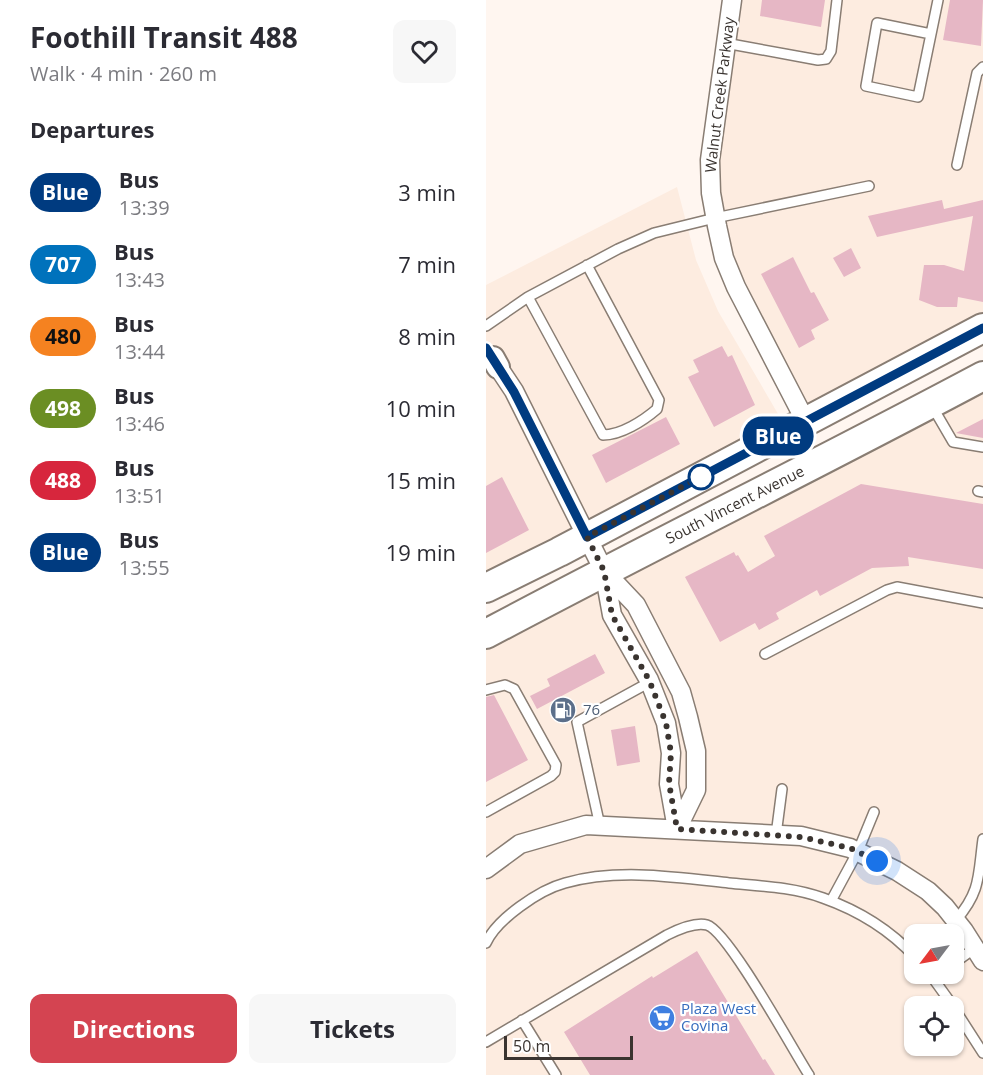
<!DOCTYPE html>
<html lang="en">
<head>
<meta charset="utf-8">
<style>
	:root { --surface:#fff; --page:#f7f7f7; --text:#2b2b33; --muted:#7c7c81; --accent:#d44451 }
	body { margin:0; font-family:"Open Sans",sans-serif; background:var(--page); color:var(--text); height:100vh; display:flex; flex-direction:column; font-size:22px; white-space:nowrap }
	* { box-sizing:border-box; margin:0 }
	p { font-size:20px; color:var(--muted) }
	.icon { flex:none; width:33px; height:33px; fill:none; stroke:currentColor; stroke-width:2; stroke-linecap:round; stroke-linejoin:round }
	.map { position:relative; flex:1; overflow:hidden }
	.sheet { display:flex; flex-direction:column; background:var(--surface); width:486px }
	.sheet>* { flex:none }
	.badge { padding:0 12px; border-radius:20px; font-size:21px; line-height:39px }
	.needle { width:39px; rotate:238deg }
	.buttons { position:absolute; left:418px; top:924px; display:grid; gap:12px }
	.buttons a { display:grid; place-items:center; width:60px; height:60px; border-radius:12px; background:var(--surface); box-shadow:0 2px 4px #0004; font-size:30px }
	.scale { position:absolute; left:18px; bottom:15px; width:129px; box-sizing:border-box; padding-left:6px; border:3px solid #3a3430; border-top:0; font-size:16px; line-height:21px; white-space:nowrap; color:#3a3430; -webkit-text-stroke:4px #fff; paint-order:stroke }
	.you { position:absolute; width:30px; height:30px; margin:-15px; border:4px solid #fff; border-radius:50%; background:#1a73e8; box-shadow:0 0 0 9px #1a73e833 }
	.map>.badge { position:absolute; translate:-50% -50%; box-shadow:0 0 0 3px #fff }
	h2 { padding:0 30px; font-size:22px; line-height:54px }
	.round { display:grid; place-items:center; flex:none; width:63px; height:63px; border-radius:12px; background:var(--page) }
	.headline { display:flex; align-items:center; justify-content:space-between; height:102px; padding:0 30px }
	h1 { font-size:28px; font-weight:700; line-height:45px }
	.action { display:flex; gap:12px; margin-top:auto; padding:12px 30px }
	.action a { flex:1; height:69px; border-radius:12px; background:var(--accent); color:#fff; font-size:24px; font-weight:700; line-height:69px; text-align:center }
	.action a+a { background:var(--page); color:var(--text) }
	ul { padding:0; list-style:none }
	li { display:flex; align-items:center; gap:18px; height:72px; padding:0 30px }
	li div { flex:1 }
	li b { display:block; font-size:22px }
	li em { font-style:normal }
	li .badge { min-width:66px; font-weight:700; text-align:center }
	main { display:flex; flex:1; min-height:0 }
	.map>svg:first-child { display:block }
	.built { fill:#fdece0; fill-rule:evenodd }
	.building { fill:#e6b7c5 }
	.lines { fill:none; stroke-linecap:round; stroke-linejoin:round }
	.service-casing { stroke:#897d73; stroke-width:12 }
	.minor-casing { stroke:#897d73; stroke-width:21 }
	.tertiary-casing { stroke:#897d73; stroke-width:26 }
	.primary-casing { stroke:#897d73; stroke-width:32 }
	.service { stroke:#fff; stroke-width:9 }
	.minor { stroke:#fff; stroke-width:18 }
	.tertiary { stroke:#fff; stroke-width:22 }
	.primary { stroke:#fff; stroke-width:28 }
	.line-casing { stroke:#fff; stroke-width:14 }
	.line { stroke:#003b80; stroke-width:9 }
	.walk { stroke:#3a3430; stroke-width:6; stroke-dasharray:0 10.8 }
	.stop-dot { fill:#fff; stroke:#003b80; stroke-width:3 }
	.labels { text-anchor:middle; stroke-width:4.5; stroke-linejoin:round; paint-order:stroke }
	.street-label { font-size:15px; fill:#3a3430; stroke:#fff }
	.service-label { font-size:15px; fill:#4e5e75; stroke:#fff; text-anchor:start }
	.shop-label { font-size:15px; fill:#366cbe; stroke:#fff; text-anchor:start }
</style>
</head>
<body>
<main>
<section class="sheet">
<div class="headline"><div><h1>Foothill Transit 488</h1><p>Walk · 4 min · 260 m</p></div><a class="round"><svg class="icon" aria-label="heart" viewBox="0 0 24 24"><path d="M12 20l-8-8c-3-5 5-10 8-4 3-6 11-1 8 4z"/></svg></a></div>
<h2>Departures</h2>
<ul>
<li><span class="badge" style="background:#003b80;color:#fff">Blue</span><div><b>Bus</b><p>13:39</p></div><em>3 min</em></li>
<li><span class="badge" style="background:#0072bc;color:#fff">707</span><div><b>Bus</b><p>13:43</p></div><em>7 min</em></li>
<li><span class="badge" style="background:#f58220;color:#111">480</span><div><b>Bus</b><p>13:44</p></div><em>8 min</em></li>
<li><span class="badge" style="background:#6b8e23;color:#fff">498</span><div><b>Bus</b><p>13:46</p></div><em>10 min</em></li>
<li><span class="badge" style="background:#d7263d;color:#fff">488</span><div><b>Bus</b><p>13:51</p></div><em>15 min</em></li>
<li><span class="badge" style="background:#003b80;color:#fff">Blue</span><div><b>Bus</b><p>13:55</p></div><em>19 min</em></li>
</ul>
<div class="action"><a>Directions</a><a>Tickets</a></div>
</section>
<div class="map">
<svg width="497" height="1075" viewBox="0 0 497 1075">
	<rect width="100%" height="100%" fill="#fff6f0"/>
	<path class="built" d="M246,0H497V328L320,422L250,287L225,193Z
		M191,187L210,260L232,311L302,431L0,588V285Z
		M497,376V1075H0V634ZM429,934H468V974H429ZM429,1006H468V1046H429Z"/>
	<path class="building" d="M276,0H339L335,27L274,16Z
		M464,0H497L495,46L457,40Z
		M456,200L458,209L497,200V302L472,297L471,307H451L433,300L438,265H458L478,271L487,216L391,237L382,216Z
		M365,248L375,268L358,277L347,258Z
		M307,257L325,293L328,292L343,320L325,330L329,339L313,348L275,274Z
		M236,346L242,357L246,355L269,405L228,427L202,377L213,372L207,360Z
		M180,417L194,444L120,483L106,455Z
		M497,419V438L470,433Z
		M16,477L43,530L0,553V486Z
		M375,484L497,504V569L422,557L423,566L386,568L334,596L331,590L290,613L293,619L273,630L269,623L234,642L199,577L248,552L250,556L252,555L262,572L289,556L278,536Z
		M109,654L119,673L51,709L44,696L64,686L61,679Z
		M8,695L42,760L0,782V697Z
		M149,726L154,762L131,766L125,730Z
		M211,951L277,1060L279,1059L289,1075H104L78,1032L166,976L167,978Z"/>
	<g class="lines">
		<defs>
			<path id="service" d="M445,34L391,23L380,86L432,97L452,0
				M239,43L332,60L340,59L345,51L351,0
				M471,165L491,73L497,67
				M42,297L117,435C135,435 157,421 171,409L173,400L101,265
				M0,326L42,297L132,249L168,233L229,218L383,186
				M446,406L467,442L497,447
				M492,491L497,492
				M279,654L401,590L411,587L497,603
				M0,690L19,685L28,689L70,765L69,772L65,776L0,812
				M114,826L91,722L164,682
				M290,835L296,789
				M345,901L372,851L388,812
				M470,920C495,891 492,876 497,839
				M0,943C11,919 53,890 79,883C131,868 190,877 243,883C274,886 307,887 337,898C371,910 404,930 429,957
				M468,963L489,948
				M444,974L467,1006
				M468,1008L497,1053
				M36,1020L70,1075
				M0,1042L181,935C191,930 210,922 221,925C242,931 307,1050 323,1075"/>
			<path id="minor" d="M246,0L224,160L225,193L231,226L238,258L250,287L320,422
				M12,367L28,391L118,571L126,615L163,680L180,723L185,753L183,784L191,829
				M118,571L150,605L195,692L202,717L210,751V790L191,829
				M0,869L34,844L100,825L315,836L364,848L411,871L442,891L459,907L478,931L497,961"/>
			<path id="tertiary" d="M7,358L12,367"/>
			<path id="primary" d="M0,588L73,552L497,328
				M0,634C165,546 332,464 497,376"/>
		</defs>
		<use href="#service" class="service-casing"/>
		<use href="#minor" class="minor-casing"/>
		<use href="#tertiary" class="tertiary-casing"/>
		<use href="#primary" class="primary-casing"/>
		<use href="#service" class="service"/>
		<use href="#minor" class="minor"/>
		<use href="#tertiary" class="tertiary"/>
		<use href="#primary" class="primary"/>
	</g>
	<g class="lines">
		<defs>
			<path id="line" d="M0,348L28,392L101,537L497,328"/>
		</defs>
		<use href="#line" class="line-casing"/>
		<use href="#line" class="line"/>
		<path class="walk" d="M215,477L224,472L101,537L118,571L126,615L163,680L180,723L185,753L183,783L191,829L315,837L364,848L391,861"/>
	</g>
	<defs>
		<symbol id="fuel-disc" viewBox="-11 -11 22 22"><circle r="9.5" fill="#5c6f8a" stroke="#fff"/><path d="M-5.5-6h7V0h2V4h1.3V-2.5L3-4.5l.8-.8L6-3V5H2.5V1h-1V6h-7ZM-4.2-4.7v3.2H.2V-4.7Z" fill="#fff"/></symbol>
		<symbol id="supermarket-disc" viewBox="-11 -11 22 22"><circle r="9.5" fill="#3f7fe0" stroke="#fff"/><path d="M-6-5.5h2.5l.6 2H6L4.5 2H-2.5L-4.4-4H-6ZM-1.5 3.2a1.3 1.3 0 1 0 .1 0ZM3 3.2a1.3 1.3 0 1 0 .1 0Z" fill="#fff"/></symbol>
	</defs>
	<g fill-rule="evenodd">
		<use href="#fuel-disc" x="62" y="695" width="30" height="30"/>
		<use href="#supermarket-disc" x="161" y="1003" width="30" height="30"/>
	</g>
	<circle class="stop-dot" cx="215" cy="477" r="12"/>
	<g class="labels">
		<g class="street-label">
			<text transform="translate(234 95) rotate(-83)" y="5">Walnut Creek Parkway</text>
			<text transform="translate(249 505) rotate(-27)" y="5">South Vincent Avenue</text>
		</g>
		<g class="service-label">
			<text x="97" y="715">76</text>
		</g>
		<g class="shop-label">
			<text x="195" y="1014">Plaza West<tspan x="195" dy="17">Covina</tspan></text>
		</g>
	</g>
</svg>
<div class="buttons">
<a><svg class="needle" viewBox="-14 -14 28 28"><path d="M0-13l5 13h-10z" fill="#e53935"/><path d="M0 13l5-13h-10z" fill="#7c7c81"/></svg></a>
<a><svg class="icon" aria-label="locate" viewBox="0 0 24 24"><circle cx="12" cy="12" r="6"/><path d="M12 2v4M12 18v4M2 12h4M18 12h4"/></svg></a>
</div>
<div class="scale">50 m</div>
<div class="you" style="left:391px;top:861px"></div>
<b class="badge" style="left:292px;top:436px;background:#003b80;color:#fff">Blue</b>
</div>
</main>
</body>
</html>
